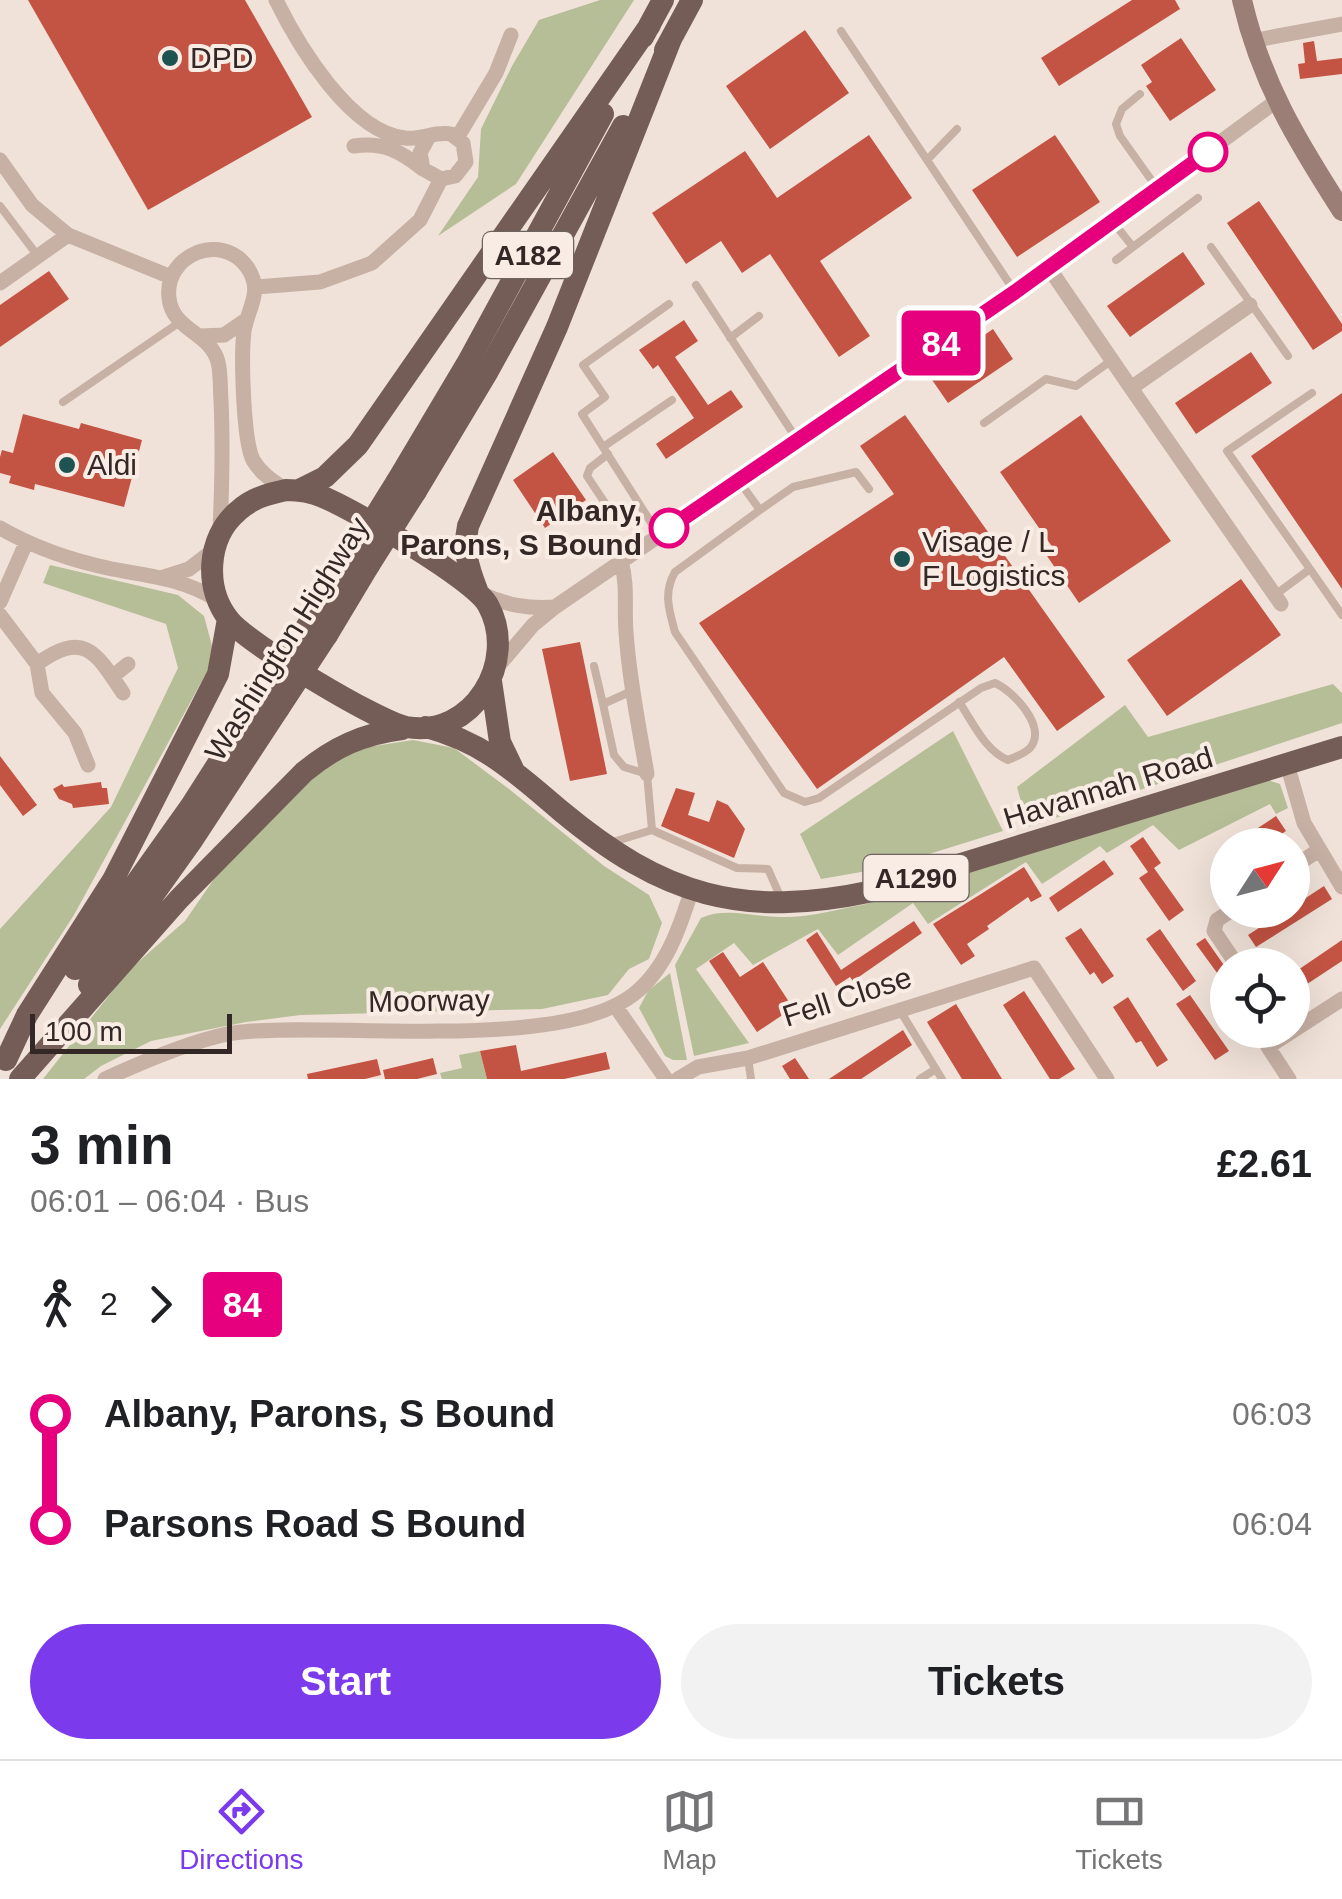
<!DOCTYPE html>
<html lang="en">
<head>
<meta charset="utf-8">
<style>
	:root { --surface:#fff; --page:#f2f2f2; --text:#202124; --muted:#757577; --line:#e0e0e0; --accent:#7c3aed }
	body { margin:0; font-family:Helvetica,sans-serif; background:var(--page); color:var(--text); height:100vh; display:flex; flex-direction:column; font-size:38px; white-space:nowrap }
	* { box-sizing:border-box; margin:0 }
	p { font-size:32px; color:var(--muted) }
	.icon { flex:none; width:55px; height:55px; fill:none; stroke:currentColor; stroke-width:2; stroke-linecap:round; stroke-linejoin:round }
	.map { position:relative; height:1079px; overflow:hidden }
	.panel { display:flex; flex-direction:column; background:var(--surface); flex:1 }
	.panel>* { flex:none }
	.badge { padding:0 20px; border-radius:8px; font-size:35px; line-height:65px }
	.needle { width:65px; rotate:54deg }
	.controls { position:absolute; left:1210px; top:828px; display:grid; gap:20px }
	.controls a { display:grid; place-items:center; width:100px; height:100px; border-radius:50%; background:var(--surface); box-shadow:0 10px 40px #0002; font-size:50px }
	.scale { position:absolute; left:30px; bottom:25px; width:202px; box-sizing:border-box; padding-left:10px; border:5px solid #332826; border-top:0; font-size:28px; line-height:35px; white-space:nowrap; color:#332826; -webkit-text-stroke:8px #f8ece4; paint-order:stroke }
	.map>.badge { position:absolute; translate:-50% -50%; box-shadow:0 0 0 5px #fff }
	.legs { display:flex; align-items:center; gap:15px; height:110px; padding:0 30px; font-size:32px }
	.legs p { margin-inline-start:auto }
	.headline { display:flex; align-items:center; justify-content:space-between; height:170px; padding:0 30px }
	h1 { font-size:55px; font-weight:700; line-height:75px }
	.button { display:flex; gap:20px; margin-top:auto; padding:20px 30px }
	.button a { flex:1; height:115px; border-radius:60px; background:var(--accent); color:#fff; font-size:40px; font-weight:700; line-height:115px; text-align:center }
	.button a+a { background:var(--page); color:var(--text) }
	ul { padding:0 30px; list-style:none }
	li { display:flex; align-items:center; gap:35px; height:110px; font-size:38px }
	li i { display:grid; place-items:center; width:15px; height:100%; margin:0 12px; background:currentColor }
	li i::after { content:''; width:25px; height:25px; margin:-12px; border:8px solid; border-radius:50%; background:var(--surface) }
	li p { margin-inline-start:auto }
	li:first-child i { background:linear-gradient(#0000 50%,currentColor 0) }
	li:last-child i { background:linear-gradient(currentColor 50%,#0000 0) }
	.tab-bar { display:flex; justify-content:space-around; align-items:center; height:140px; border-top:2px solid var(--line); background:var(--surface); font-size:28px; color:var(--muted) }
	.tab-bar a { display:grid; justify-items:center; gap:5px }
	.tab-bar .selected { color:var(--accent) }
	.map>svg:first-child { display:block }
	.green { fill:#b6be98 }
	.building { fill:#c35343 }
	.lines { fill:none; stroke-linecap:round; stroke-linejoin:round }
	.lane { stroke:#c7b0a4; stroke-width:8 }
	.street { stroke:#c7b0a4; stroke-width:15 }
	.secondary { stroke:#9b7f76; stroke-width:20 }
	.primary { stroke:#755d57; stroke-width:22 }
	.primary-bridge { stroke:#755d57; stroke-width:22 }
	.line-1-casing { stroke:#fff; stroke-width:22 }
	.line-1 { stroke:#e6007e; stroke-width:15 }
	.poi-dot { fill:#1d5350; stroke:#f8ece4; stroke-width:4 }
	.stop-1-dot { fill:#fff; stroke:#e6007e; stroke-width:5 }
	.labels { text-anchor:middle; stroke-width:8; stroke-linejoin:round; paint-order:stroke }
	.shield { fill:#f8ece4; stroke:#6e635f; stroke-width:2.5 }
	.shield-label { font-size:28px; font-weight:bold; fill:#332826 }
	.poi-label { font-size:30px; fill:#332826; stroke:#f8ece4; text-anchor:start }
	.stop-label { font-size:30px; font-weight:bold; fill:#332826; stroke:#f8ece4; text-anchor:end }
	.street-label { font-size:30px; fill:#332826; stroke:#f8ece4 }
</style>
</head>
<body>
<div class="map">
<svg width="1342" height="1079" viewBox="0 0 1342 1079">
	<rect width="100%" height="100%" fill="#f0e2d8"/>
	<path class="green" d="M600,0H634L516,184L438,236L478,177L481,129L512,66L539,20Z
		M50,565L178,595L204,616L215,657L74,915L0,1029V929L111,807L178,668L166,624L43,583Z
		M1333,684L1342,693V723L1028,827L1017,787L1125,705L1148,737Z
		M953,731L1003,831L884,868L821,879L800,834Z
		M413,740L454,748L509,789L604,866L649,895L662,923L649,959L629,969L608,995L542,1009L301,1015L246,1022L151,1041L101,1066L84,1079H43L129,970L185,921L223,866L316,772L348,750Z
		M1268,780L1280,784L1288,808L1276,814L1270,804L1179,850L1153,825L1107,853L1100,846L1042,884L1026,862L928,924L913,903L838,955L818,929L753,965L734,943L696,969L749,1043L694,1056L675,965L701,918C726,907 753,917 780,917C809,918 838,909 866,904Z
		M670,973L687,1060H673L665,1056L639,1008L648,991Z
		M480,1051L487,1079H442L440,1073L462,1068L459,1055Z"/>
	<path class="building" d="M28,0H245L312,117L148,210Z
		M1132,0H1175L1180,9L1059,86L1041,58Z
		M805,30L849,93L770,149L726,86Z
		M1181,38L1216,90L1170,121L1146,86L1152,82L1141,65Z
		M1314,41L1317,61L1342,58V74L1300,79L1298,64L1305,63L1303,43Z
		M869,135L912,198L820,261L870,336L839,357L770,254L742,273L721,241L686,264L652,213L745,151L777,198Z
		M1055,135L1100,202L1017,257L972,190Z
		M1259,201L1342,324V331L1313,350L1227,223Z
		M1183,252L1205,284L1130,337L1107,306Z
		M49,271L69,299L0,347V305Z
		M684,320L698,341L675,357L708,405L731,390L743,407L666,459L656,444L694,418L658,365L653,369L639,350Z
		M993,329L1013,359L948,403L928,374Z
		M1251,352L1272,383L1196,434L1175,403Z
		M1342,393V589L1251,456Z
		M23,414L79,429L81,423L142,440L124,507L35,484L34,490L9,483L11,476L0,473V457L2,450L13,453Z
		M905,415L1105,697L1057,731L1004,657L817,789L699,623L894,494L860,446Z
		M1081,415L1171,541L1079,603L1045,553L1053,548L1000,472Z
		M553,452L586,500L545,528L513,480Z
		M1241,579L1281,635L1167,716L1127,660Z
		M580,642L607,774L570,781L542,649Z
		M0,756L37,805L23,816L0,785Z
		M101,782L102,788H107L109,804L73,808L72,804L59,799L53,789L62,784L64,787Z
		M676,788L695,793L688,815L709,822L717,800L728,805L745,829L734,858L661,826Z
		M1276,816L1286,831L1265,845H1232Z
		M1143,837L1161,863L1154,868L1184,910L1169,921L1139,878L1148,872L1130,846Z
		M1104,860L1114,874L1058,912L1049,898Z
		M1024,867L1042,896L1031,902L1028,897L987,926L989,929L967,944L975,956L961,965L933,924Z
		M1324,886L1332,899L1256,947L1248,935L1287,910H1292V907Z
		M914,921L922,933L853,981L850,977L836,986L806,940L817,932L841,970Z
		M1081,928L1114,976L1102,984L1094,972L1090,975L1065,938Z
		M1160,929L1196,981L1183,991L1146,939Z
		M1205,938L1228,971V988L1196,944Z
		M1342,940V961L1292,994V974Z
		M723,952L740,977L763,962L793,1008L757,1032L709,961Z
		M1024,991L1075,1069L1059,1079H1050L1003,1005Z
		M1190,995L1229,1051L1215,1060L1176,1004Z
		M1128,997L1168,1060L1157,1067L1141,1041L1136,1043L1113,1007Z
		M956,1004L1002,1079H962L927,1022Z
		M903,1030L912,1045L861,1079H829Z
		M516,1045L521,1071L606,1052L610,1069L564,1079H487L480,1051Z
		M433,1058L437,1074L417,1079H385L383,1070Z
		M795,1058L809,1079H790L782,1066Z
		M377,1059L381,1075L365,1079H308L307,1074Z"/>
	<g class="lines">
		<path class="lane" d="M841,31L1015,292
			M1140,94L1122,109L1116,124L1120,136L1157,188
			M927,160L957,129
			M0,206L37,255
			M1113,222L1133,247L1198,198
			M1211,247L1288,356
			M1116,260L1133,247
			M696,285L798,441
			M730,338L759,316
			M63,402L180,322
			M984,423L1046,379L1076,386L1112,360
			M603,447L672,400
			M608,454L590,468L587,476L609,509
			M739,481L760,510L675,572C663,593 669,610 675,632L784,793L805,802L819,798L981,688L995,683C1013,691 1048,727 1030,748C1024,754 1015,757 1008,760C985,751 973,722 959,702
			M760,510L793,487L856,472L869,489
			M659,535L582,414L605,397L583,365L669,304
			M1310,569L1342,615
			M1275,595L1310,569L1227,451L1312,393
			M594,666L603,704
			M632,691L603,704L614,755L624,767L647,774L652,830
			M613,842L652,830L737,868L768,869L780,896
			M899,1009L942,1079
			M748,1058L751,1079
			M920,1079L936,1069"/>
		<path class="street" d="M276,0C298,45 350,132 405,138C422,140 435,131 451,134L463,143L466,162L455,176L441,179L423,169L420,153L428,138
			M1251,41L1342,24
			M457,138L496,73L511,35
			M354,146C384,142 400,151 423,169
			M0,160L32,205L68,235L171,277
			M1049,268L1131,388L1250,305
			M0,283L68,235
			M256,287L320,282L372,263L420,220L441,179
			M201,336L224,335L246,320
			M1131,388L1281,604
			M0,528C35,548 73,561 112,569C150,576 184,579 217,600
			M220,530C222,486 223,444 221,400C220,388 221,374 218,362C211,333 172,330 169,298C164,255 221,231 247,267C264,291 248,307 244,331C241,355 243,440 253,460C261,474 273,481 286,490
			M621,561C628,585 624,607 626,632C629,679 639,727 647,774
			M164,577L189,569L215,549
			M482,594C507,605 527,609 555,607
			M0,602L26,543
			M0,615L37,664L42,693L75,733L88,765
			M37,664C84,630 96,652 123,693
			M499,665L533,625L555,607L1049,268L1275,102
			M112,677L128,664
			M1287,764L1304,823L1342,887
			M1292,868L1319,850
			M1232,910L1217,920L1214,931L1237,965
			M616,1007L666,1079
			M105,1079C140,1063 205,1035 242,1032C339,1022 561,1052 634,994C666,969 680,927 692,889
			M678,1079L698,1067L748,1058L1034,968L1107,1079
			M1289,1079L1268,1047L1342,999"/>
		<path class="secondary" d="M1242,0C1261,82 1297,141 1342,211"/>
		<path class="primary" d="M643,37L663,0
			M665,50L692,0
			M397,481L469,360L603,114
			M286,490C298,490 312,492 323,497C354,510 474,579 488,605C519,661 473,739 406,727C377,721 249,644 230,621C204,590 206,538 238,511C252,498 268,494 286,490Z
			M299,490L325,477L358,445L650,25
			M416,491L488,371L623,126
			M477,590C468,567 463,550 468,526L557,327L671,39
			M309,623L351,555
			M327,635L369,565
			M491,681L500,742L513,769
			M426,727C485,743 515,772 561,811C663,896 742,919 873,891L1342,747
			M75,969L191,806L261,696
			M89,985L193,839L279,708
			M6,1060L27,1015L113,880L218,674L228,619
			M20,1079L179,899L304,772C334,747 363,734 402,729"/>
		<path class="primary-bridge" d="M351,555L397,481
			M369,565L416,491
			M261,696L309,623
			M279,708L327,635"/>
	</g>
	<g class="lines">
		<defs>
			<path id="line-1" d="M669,528L1015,292L1208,152"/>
		</defs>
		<use href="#line-1" class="line-1-casing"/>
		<use href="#line-1" class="line-1"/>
	</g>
	<g class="poi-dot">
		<circle cx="170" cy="58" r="10"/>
		<circle cx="67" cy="465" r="10"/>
		<circle cx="902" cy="559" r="10"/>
	</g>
	<g class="stop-1-dot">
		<circle cx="1208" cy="152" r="18"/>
		<circle cx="669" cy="528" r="18"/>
	</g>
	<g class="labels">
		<g class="shield">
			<rect x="483" y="232" width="90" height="46" rx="8"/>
			<rect x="863.5" y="855" width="105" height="46" rx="8"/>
		</g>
		<g class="shield-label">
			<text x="528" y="265">A182</text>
			<text x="916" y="888">A1290</text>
		</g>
		<g class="poi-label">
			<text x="190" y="68">DPD</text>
			<text x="87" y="475">Aldi</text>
			<text x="922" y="552">Visage / L<tspan x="922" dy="34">F Logistics</tspan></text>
		</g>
		<g class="stop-label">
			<text x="642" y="521">Albany,<tspan x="642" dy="34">Parons, S Bound</tspan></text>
		</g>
		<g class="street-label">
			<text transform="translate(287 639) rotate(-58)" y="10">Washington Highway</text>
			<text transform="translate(1108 788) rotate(-17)" y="10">Havannah Road</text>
			<text transform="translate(847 997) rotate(-18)" y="10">Fell Close</text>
			<text transform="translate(429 1001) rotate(-1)" y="10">Moorway</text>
		</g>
	</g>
</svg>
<div class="controls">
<a><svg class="needle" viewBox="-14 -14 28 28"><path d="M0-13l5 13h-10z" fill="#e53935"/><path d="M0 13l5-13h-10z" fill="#757577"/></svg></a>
<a><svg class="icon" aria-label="locate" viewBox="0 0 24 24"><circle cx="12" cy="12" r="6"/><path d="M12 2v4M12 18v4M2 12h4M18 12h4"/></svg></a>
</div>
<div class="scale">100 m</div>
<b class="badge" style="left:941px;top:343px;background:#e6007e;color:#fff">84</b>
</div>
<section class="panel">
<div class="headline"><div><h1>3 min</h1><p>06:01 – 06:04 · Bus</p></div><b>£2.61</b></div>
<div class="legs"><svg class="icon" aria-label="walk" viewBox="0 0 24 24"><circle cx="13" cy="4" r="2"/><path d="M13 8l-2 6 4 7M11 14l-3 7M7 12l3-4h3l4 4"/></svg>2<svg class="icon" aria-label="forward" viewBox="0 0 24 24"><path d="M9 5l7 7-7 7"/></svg><b class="badge" style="background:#e6007e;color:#fff">84</b></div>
<ul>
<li><i style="color:#e6007e"></i><b>Albany, Parons, S Bound</b><p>06:03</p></li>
<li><i style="color:#e6007e"></i><b>Parsons Road S Bound</b><p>06:04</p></li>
</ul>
<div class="button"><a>Start</a><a>Tickets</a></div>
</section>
<nav class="tab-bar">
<a class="selected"><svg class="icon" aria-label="directions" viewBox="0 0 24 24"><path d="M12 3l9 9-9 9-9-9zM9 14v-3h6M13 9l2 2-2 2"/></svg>Directions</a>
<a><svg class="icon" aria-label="map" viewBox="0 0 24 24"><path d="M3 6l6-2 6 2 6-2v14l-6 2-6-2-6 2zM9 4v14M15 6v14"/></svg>Map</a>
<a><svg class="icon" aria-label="tickets" viewBox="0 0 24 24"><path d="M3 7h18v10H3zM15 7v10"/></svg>Tickets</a>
</nav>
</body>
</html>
